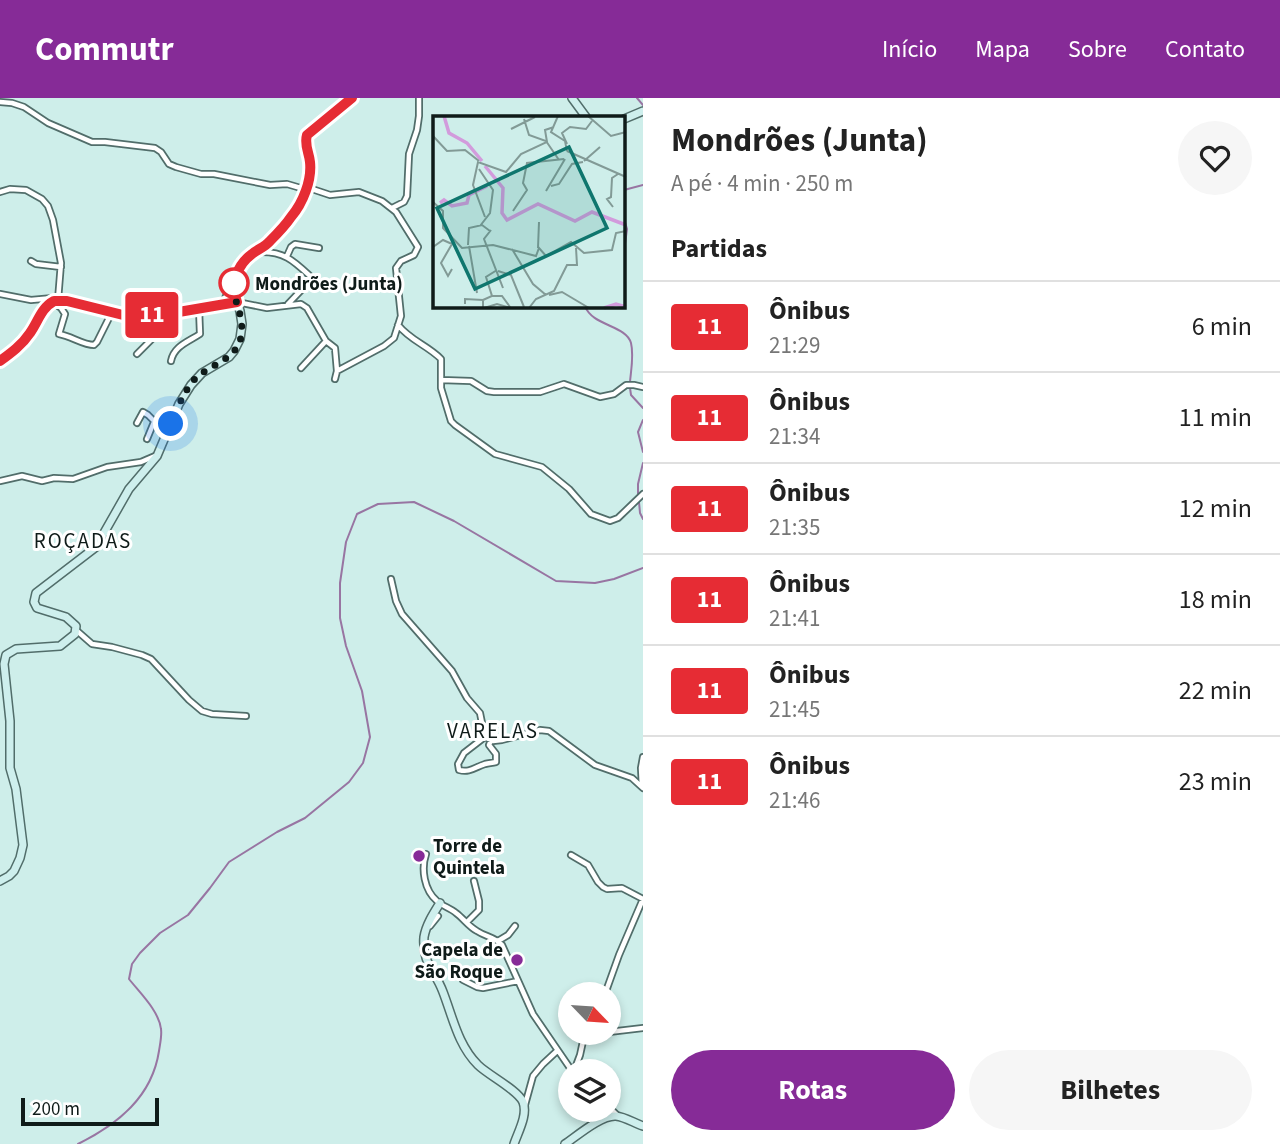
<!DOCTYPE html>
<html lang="pt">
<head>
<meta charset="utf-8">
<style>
	:root { --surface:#fff; --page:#f6f6f6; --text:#222; --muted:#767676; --line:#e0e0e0; --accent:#862b97 }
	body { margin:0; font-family:"Source Sans 3",sans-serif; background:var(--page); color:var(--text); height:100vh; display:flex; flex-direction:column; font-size:26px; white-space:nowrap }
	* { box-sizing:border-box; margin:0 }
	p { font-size:23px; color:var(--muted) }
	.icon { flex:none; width:38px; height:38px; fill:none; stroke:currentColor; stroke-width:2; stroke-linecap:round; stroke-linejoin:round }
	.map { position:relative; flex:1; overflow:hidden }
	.panel { display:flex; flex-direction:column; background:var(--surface); width:637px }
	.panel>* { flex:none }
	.badge { padding:0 14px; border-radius:5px; font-size:24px; line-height:46px }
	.needle { width:46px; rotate:115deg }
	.fabs { position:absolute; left:558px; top:884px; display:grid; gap:14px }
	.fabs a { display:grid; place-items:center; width:63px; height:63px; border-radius:50%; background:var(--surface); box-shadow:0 4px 10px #0003; font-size:35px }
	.scale { position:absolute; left:21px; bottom:18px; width:138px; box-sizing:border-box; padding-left:7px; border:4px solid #0f1b19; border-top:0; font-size:19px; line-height:24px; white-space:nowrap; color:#0f1b19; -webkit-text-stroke:5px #fff; paint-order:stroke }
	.you { position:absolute; width:35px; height:35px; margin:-18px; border:5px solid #fff; border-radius:50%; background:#1a73e8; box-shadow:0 0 0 10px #1a73e833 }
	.map>.badge { position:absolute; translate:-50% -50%; box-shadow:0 0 0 4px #fff }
	h2 { padding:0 28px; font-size:26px; line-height:63px }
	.round { display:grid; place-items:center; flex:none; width:74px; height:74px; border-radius:37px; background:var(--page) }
	.summary { display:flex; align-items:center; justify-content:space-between; height:119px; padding:0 28px }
	h1 { font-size:33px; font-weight:700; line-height:52px }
	.cta { display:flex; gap:14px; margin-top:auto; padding:14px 28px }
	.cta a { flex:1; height:80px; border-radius:42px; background:var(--accent); color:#fff; font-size:28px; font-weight:700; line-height:80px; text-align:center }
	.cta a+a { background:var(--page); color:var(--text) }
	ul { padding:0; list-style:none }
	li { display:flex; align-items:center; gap:21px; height:91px; padding:0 28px; border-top:2px solid var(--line) }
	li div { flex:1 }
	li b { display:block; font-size:26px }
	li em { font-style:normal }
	li .badge { min-width:77px; font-weight:700; text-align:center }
	header { display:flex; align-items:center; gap:42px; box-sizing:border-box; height:98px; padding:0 35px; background:var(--accent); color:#fff }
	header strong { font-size:33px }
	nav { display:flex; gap:38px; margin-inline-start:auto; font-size:24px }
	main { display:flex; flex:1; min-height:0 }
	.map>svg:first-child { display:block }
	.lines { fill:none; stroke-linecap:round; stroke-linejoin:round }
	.stream { stroke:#9875a2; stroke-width:2 }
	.street-casing { stroke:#516d6a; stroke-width:8 }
	.secondary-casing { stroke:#516d6a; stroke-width:10 }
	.street { stroke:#fff; stroke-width:4.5 }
	.secondary { stroke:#ceefed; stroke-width:7 }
	.line-casing { stroke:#fff; stroke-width:16 }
	.line { stroke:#e62c34; stroke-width:10 }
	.walk { stroke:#0f1b19; stroke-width:7; stroke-dasharray:0 12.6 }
	.stop-dot { fill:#fff; stroke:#e62c34; stroke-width:3.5 }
	.poi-dot { fill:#862b97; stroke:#fff; stroke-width:2.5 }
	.labels { text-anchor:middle; stroke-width:6; stroke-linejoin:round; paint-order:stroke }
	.stop-label { font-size:19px; font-weight:bold; fill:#0f1b19; stroke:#fff; text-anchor:start }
	.poi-label { font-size:19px; font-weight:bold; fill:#0f1b19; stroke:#fff; text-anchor:start }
	.neighbourhood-label { font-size:21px; letter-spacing:2px; fill:#0f1b19; stroke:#fff }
	.inset-river { fill:none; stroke:#d29bdc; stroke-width:3.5 }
	.inset-road { fill:none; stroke:#829a96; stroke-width:2 }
	.view { fill:#0f766e; fill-opacity:0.15; stroke:#0f766e; stroke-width:3.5 }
	.inset-edge { fill:none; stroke:#0f1b19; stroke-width:3.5 }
</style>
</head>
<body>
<header>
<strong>Commutr</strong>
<nav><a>Início</a><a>Mapa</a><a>Sobre</a><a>Contato</a></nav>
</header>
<main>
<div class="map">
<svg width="643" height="1046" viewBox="0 0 643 1046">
	<rect width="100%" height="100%" fill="#ceeeea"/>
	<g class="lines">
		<path class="stream" d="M637,0L643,7
			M624,92L643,87
			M624,121L627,131L624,153
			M585,208C592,228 626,227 631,245C634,257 631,272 630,284
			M630,290L631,297L643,310
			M643,322L638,334L643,354
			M638,399V386L643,365
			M639,404L640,415L643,421
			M78,1046C118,1026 152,999 159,953C160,946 162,938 161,931C159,913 140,895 129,881L132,866L140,855L160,835L188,817L210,790L229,764L277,734L305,720L349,684L363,665L370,639L362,593L346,548L340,520V485L346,444L357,416L378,406L414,404L454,423L556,483L595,485L614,481L643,470"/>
		<defs>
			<path id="street" d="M0,4L12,5L24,9L48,25L92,44H105L155,50L161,54L169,66L176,69L201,76H214L270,87L287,86L304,91
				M306,89L330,97L359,94L382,103L396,114L418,149L414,157L401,163L396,170L401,218L394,240L384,248L337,273
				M0,94L10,91L26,92L42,101L48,108L53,122L61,165L58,202
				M392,110L404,104L407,98L409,56L417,32L419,18V0
				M259,154C284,153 294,163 310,178L309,184L288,206
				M287,158L291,149L295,146L319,150
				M31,163L36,166L61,169
				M0,196L31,202L53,200L131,219L170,216L237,204L267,210L301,206L307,210L326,243L335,250L337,273L335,281
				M52,204L61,210L65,216L59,236C71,238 83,247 94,247L97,244L112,214
				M222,206L232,186
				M398,227C411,243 427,247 441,261V290L451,323L455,327L495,356L542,369L569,391L591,416L610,423L618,420L643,396
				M137,256L158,235L149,218
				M0,263C10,256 19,249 26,240C36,228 40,210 54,203
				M171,263C174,248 188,244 200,236L199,210
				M301,270L326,243
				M441,282L471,283L487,293L494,294H540L564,286L600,299L614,296L626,287H634L643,289
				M137,325L143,314L148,317L159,328L173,318
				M147,341L154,324
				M0,383L22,378L42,383L54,380L73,381L107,369L141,364L155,358
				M391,481L396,503L402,516L452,573L467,600L480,615L484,635L487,640L493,643L502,642L540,632L549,633L595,667L632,680L643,690
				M76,532L92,546L112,549L142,557L151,561L189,602L202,613L212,616L246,618
				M486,638L464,655L458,666L459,672C470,675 475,669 485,666C489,665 492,665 496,664V656L489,647L491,642
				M642,689L641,670L643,659
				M426,756C421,771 424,792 437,803C442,808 450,810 456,815C463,820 469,829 477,833C486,839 495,839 502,847L533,916L572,973
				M571,757L588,767L598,784L603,789L607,791L622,790L643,801
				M467,824L479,812V803L474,783
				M430,828L438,818
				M498,843L508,837L515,828
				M463,882L477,889L483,890L518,883
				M605,896L619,857L643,801
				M609,934L643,930
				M584,938L603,934
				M574,973L580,957L585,934
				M525,1007L533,978L543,966L557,953
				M609,1009L618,1018"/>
			<path id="secondary" d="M572,0L586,19
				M624,21L643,13
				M0,783L9,778L14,773L20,760L23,747L16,691L10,670V623L4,566L6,557L16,551L60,548L75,536L76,528L66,519L37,510L34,504L36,495L96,449L129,391L157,358L179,306L191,287L202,275L229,259L234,253L240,241L242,226L240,213L233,193L235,180L247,161L270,143L295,114L309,81L310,63L305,45L307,37L352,0
				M440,805C433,816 426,827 424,839C422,866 435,872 443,894C453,920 458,947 478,967C488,977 518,992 523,1004C528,1017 518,1034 514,1046
				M565,1046C577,1038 601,1017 616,1018C625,1019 634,1025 643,1028"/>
		</defs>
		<use href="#street" class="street-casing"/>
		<use href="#secondary" class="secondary-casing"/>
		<use href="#street" class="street"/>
		<use href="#secondary" class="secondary"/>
	</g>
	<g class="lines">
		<defs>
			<path id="line" d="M0,263C11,255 22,247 30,235C38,224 41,210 54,203H67L131,219L167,216L237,204C230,186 237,167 252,156C258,151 265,149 270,143C277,136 285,128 291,119C303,105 312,82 310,64C309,54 304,47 307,37L352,0"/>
		</defs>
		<use href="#line" class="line-casing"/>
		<use href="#line" class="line"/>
		<path class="walk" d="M171,326C177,311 183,295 194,282C209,266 236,263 241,239C245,216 232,203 234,185"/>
	</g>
	<circle class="stop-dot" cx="234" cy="185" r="14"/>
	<g class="poi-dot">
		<circle cx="419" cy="758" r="7"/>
		<circle cx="517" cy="862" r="7"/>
	</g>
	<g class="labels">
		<g class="stop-label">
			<text x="255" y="192">Mondrões (Junta)</text>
		</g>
		<g class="poi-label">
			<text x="433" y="754">Torre de<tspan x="433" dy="22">Quintela</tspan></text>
			<text x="503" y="858" text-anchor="end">Capela de<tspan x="503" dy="22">São Roque</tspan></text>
		</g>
		<g class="neighbourhood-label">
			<text x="83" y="450">ROÇADAS</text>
			<text x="493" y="640">VARELAS</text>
		</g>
	</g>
	<g transform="translate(433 18)">
		<rect width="192" height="192" fill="#ceeeea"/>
		<path class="inset-river" d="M11,0L16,17L34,27L49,45M52,50L70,72L69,97L74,104L105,88L142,105L159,96L193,109M7,87L11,84L19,90L34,87L36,79L54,70M171,192L183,188L193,191"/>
		<path class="inset-road" d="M125,0L118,16L132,25L134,35M155,0L178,20L193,16M91,3L96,19L113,25L126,44M78,13L102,1M0,20L14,35L32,34L46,45M134,28L129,17L137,11L153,13L159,5M134,35L193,61M151,45L167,31M46,53L60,74L57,97L47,110M118,70L126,68L139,48L150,46M113,75L132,43M0,86L10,95V112L29,132L60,129L103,140L106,132L113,140L138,126L151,137L179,134L183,117L193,115M180,91L174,83L178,81L179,62L185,58M80,95L94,74L90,67L94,47L131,43M52,101L40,69L45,46L73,56L88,38L114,26L112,14L121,11M58,114L51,123L70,172M19,128L8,147L15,160L19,153M35,129L36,112L49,109L57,115M36,130L44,177M0,131L10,124L19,128M105,132L106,106M79,133L100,168L113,179M65,155L78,159L91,191M116,179L129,176L156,192M59,180H69L77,191M32,188V183L50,184M50,192V184L59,180L53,161L64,154M51,192L64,188L78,192M96,192L103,183L121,175L134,149H144L143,132"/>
		<path class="view" d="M136,31L174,112L42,173L4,92Z"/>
		<rect width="192" height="192" class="inset-edge"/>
	</g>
</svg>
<div class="fabs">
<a><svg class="needle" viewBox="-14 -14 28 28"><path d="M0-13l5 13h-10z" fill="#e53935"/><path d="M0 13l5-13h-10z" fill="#767676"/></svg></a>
<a><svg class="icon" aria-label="layers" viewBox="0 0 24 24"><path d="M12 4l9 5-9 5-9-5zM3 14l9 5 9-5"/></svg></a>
</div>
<div class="scale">200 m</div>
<div class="you" style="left:171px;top:326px"></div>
<b class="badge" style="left:152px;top:217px;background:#e62c34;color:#fff">11</b>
</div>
<section class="panel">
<div class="summary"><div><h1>Mondrões (Junta)</h1><p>A pé · 4 min · 250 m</p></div><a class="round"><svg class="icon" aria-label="heart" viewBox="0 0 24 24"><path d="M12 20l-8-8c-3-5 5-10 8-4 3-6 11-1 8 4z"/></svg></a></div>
<h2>Partidas</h2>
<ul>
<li><span class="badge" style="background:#e62c34;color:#fff">11</span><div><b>Ônibus</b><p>21:29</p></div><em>6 min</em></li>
<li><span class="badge" style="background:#e62c34;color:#fff">11</span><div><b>Ônibus</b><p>21:34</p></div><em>11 min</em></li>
<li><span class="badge" style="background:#e62c34;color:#fff">11</span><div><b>Ônibus</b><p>21:35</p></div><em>12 min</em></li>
<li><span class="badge" style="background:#e62c34;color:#fff">11</span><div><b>Ônibus</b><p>21:41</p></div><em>18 min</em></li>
<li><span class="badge" style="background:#e62c34;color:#fff">11</span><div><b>Ônibus</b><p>21:45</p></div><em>22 min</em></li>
<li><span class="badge" style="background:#e62c34;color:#fff">11</span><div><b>Ônibus</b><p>21:46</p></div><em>23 min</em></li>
</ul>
<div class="cta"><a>Rotas</a><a>Bilhetes</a></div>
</section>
</main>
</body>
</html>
